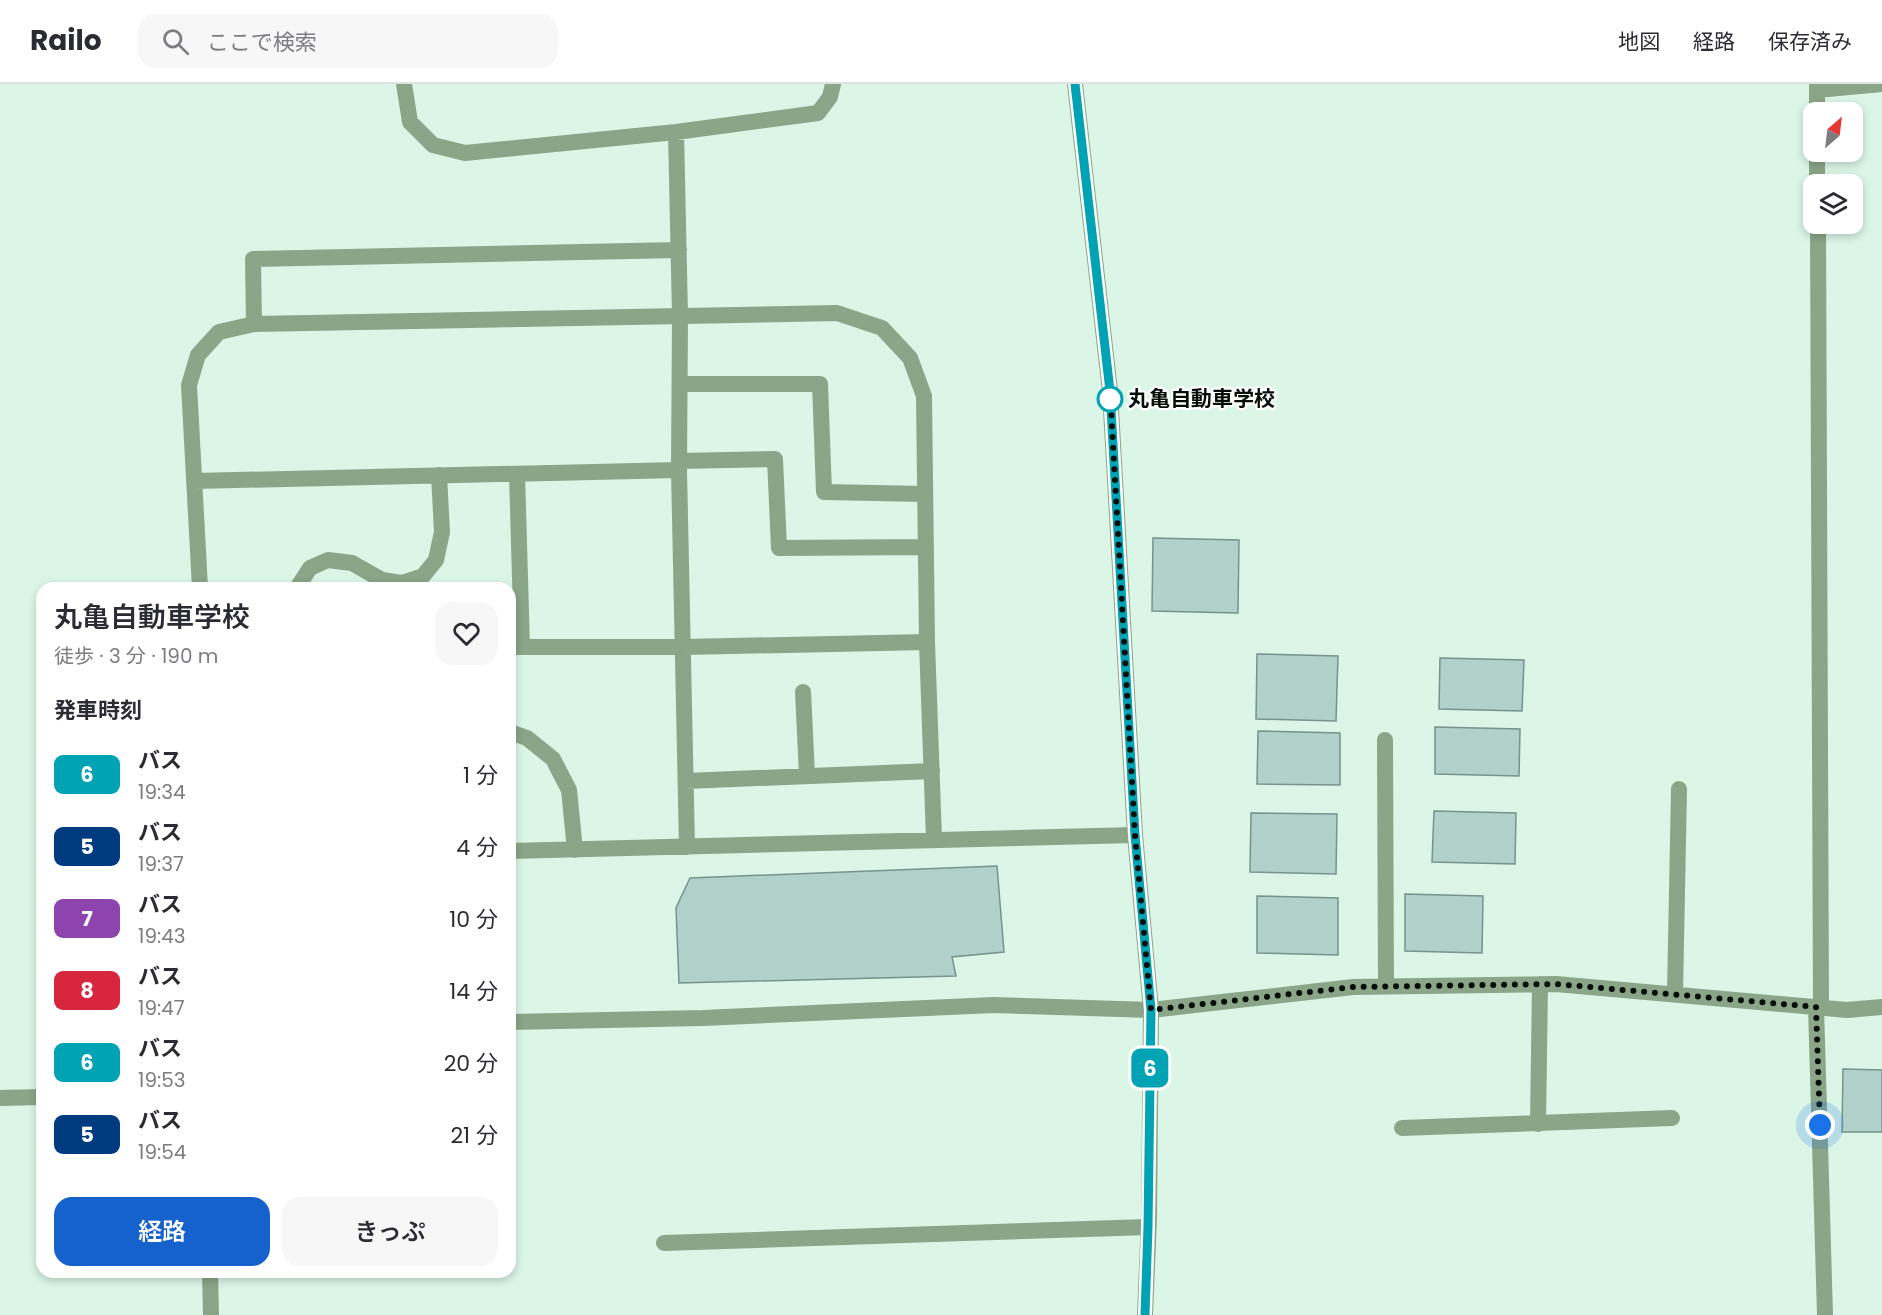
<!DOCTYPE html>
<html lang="ja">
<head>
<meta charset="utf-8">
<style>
	:root { --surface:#fff; --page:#f7f7f7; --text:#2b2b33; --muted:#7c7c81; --line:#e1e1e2; --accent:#1562cc }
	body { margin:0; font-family:Poppins,"Noto Sans JP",sans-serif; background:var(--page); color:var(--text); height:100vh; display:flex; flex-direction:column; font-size:22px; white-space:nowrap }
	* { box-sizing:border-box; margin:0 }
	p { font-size:20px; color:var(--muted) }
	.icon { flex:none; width:33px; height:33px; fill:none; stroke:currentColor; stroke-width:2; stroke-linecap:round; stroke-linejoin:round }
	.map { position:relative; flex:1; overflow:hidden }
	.drawer { position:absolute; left:36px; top:498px; width:480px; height:696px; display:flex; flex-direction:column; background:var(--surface); border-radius:18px; box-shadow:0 3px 9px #0003 }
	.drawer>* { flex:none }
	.badge { padding:0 12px; border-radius:9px; font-size:21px; line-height:39px }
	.needle { width:39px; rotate:28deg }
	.fabs { position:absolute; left:1803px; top:18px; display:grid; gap:12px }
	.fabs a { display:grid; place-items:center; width:60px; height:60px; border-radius:12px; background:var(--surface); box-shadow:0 3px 9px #0003; font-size:30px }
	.you { position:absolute; width:30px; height:30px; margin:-15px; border:4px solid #fff; border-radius:50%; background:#1a73e8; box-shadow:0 0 0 9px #1a73e833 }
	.map>.badge { position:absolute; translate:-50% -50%; box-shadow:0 0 0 3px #fff }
	h2 { padding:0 18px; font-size:22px; line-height:54px }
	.round { display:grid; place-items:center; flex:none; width:63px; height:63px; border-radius:18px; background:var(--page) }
	.overview { display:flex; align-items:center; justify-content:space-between; height:102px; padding:0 18px }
	h1 { font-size:28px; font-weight:600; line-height:45px }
	.cta { display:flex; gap:12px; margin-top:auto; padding:12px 18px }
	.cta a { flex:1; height:69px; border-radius:18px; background:var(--accent); color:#fff; font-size:24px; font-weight:600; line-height:69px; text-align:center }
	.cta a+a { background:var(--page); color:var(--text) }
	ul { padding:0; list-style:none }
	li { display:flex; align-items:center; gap:18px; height:72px; padding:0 18px }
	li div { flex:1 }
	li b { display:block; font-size:22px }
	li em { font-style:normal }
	li .badge { min-width:66px; font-weight:700; text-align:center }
	header { display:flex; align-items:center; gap:36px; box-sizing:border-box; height:84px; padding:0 30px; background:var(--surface); border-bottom:2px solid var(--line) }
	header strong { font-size:28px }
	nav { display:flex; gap:33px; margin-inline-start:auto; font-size:21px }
	.search { width:420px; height:54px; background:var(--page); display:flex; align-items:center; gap:15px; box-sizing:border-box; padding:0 21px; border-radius:18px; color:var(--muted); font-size:22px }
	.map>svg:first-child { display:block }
	.building { fill:#b2d1ca; stroke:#76938d; stroke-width:1.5 }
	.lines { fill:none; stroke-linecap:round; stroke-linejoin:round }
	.service { stroke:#8ba588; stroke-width:16 }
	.minor { stroke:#8ba588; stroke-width:16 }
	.tertiary { stroke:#8ba588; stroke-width:16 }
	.line-casing { stroke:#fff; stroke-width:14 }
	.line { stroke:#00a3b4; stroke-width:9 }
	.walk { stroke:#060e09; stroke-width:6; stroke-dasharray:0 10.8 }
	.stop-dot { fill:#fff; stroke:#00a3b4; stroke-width:3 }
	.labels { text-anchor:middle; stroke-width:4.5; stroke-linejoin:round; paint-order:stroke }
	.stop-label { font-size:21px; font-weight:bold; fill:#060e09; stroke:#fff; text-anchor:start }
</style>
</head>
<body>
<header>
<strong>Railo</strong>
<div class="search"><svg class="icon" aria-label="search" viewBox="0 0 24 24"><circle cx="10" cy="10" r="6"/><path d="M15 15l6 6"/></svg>ここで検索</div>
<nav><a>地図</a><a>経路</a><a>保存済み</a></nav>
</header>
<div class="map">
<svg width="1882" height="1231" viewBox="0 0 1882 1231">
	<rect width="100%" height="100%" fill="#dbf5e7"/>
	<path class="building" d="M1153,454L1239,456L1238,529L1152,527Z
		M1257,570L1338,572L1336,637L1256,635Z
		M1440,574L1524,576L1522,627L1439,625Z
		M1435,643L1520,645L1519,692L1435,690Z
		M1258,647L1340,649V701L1257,700Z
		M1434,727L1516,729L1515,780L1432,778Z
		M1251,729L1337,730L1336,790L1250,788Z
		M997,782L1004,868L952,873L956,892L679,899L676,824L690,794Z
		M1405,810L1483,812L1482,869L1405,867Z
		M1257,812L1338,814V871L1257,869Z
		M1843,985L1882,986V1048H1842Z"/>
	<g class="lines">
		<path class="service" d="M404,0L410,38L433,61L465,69L676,48L818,29L830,13L833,0
			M676,48L680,232L679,386L687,763
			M254,240L253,175L679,166
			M680,300H820L824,408L925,410
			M679,377L775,375L779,464L926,463
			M517,390L522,563
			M194,397L679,386
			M200,504L189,301L198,271L219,248L254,240L837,229L882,244L910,274L924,312L927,558L934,755
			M297,504L310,484L328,476L352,479L382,496L402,499L423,492L436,476L442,448L439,391
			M510,563H683L927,558
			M803,608L807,691
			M510,648L527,654L553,675L569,706L575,766
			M686,697L932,687
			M510,767L1135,751"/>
		<path class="minor" d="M1817,0V28
			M1817,6L1882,0
			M1817,68V100
			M1818,140L1821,923
			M1385,656L1386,902
			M1675,910L1679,705
			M1816,923L1825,1231
			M510,938L703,934L994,921L1151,926L1353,903L1556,900L1847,926L1882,923
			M0,1014L42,1013
			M1538,1040L1540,900
			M1402,1044L1672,1034
			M664,1159L1148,1143
			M210,1188L211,1231"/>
		<path class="tertiary" d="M1075,0L1110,307L1135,751L1151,926L1149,1134L1145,1231"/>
	</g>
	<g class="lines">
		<defs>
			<path id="line" d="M1075,0L1110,307L1135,751L1151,926L1148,1143L1145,1231"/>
		</defs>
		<use href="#line" class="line-casing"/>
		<use href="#line" class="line"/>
		<path class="walk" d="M1110,315V307L1135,751L1151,926L1353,903L1556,900L1816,923L1820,1041"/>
	</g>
	<circle class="stop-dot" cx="1110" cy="315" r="12"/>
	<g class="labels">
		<g class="stop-label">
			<text x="1128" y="322">丸亀自動車学校</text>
		</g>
	</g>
</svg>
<div class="fabs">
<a><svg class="needle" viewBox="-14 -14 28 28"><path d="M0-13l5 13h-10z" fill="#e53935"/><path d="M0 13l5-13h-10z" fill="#7c7c81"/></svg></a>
<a><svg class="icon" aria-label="layers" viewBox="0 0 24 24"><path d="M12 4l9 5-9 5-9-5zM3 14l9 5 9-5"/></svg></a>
</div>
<div class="you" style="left:1820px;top:1041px"></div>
<b class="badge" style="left:1150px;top:984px;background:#00a3b4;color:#fff">6</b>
<section class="drawer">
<div class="overview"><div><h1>丸亀自動車学校</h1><p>徒歩 · 3 分 · 190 m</p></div><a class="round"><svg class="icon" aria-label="heart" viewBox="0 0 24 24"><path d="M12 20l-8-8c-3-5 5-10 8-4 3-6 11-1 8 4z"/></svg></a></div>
<h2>発車時刻</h2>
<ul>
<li><span class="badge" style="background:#00a3b4;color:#fff">6</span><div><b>バス</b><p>19:34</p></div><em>1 分</em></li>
<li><span class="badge" style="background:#003b80;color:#fff">5</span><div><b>バス</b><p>19:37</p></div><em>4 分</em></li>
<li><span class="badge" style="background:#8e44ad;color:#fff">7</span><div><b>バス</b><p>19:43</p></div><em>10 分</em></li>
<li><span class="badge" style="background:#d7263d;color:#fff">8</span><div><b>バス</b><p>19:47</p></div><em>14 分</em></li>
<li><span class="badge" style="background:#00a3b4;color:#fff">6</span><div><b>バス</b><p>19:53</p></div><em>20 分</em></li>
<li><span class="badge" style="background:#003b80;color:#fff">5</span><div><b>バス</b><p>19:54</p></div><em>21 分</em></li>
</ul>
<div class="cta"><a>経路</a><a>きっぷ</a></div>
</section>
</div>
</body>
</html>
